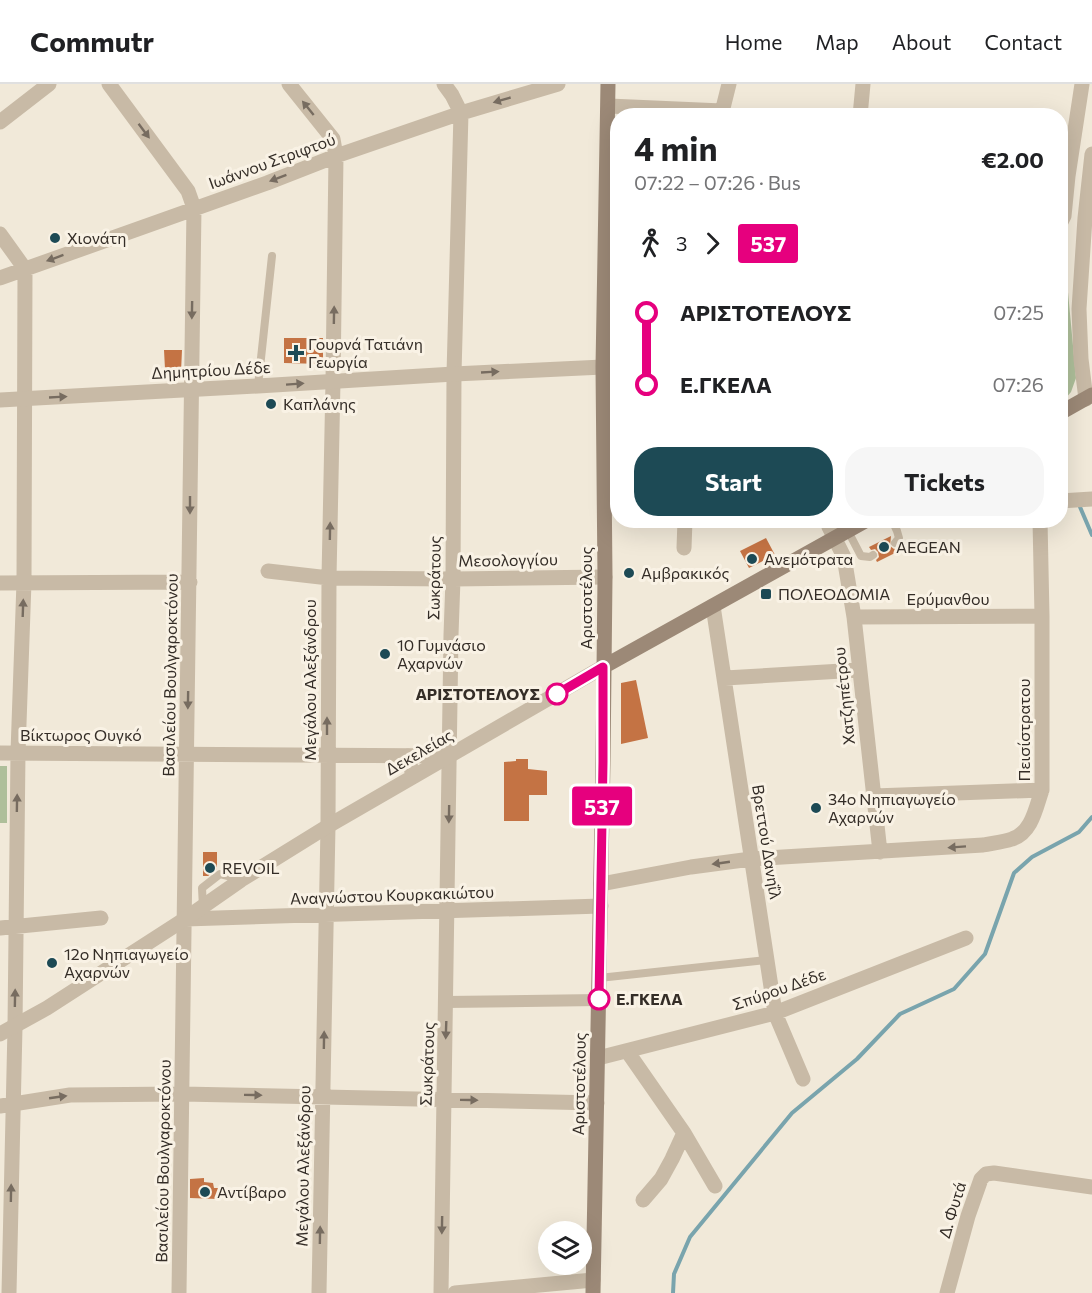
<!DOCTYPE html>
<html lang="en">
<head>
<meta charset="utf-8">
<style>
	:root { --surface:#fff; --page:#f6f6f6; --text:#202124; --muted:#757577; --line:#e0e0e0; --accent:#1d4a55 }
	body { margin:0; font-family:Commissioner,sans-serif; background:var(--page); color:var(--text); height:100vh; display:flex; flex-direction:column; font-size:22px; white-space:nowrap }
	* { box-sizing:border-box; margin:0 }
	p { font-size:20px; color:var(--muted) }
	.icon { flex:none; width:33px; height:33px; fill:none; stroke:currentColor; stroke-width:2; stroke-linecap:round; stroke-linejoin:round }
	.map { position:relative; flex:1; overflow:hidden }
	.details { position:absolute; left:610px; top:24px; width:458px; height:420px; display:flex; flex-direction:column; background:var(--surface); border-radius:24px; box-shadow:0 6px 24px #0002 }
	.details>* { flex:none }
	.badge { padding:0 12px; border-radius:4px; font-size:21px; line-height:39px }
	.controls { position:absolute; left:538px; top:1137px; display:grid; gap:12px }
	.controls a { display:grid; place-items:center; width:54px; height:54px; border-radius:50%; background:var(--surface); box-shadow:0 6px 24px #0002; font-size:30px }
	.map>.badge { position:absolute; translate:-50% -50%; box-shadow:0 0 0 3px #fff }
	.legs { display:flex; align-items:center; gap:9px; height:66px; padding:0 24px; font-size:20px }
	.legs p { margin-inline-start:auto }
	.head { display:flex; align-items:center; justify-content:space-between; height:102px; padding:0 24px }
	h1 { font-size:33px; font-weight:700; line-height:45px }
	.primary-button { display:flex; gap:12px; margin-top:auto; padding:12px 24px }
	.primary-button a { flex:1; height:69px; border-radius:24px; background:var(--accent); color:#fff; font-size:24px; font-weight:700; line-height:69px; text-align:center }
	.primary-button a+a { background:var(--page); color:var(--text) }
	ul { padding:0 24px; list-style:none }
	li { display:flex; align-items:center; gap:21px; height:72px; font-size:22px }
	li i { display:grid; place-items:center; width:9px; height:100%; margin:0 8px; background:currentColor }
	li i::after { content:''; width:15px; height:15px; margin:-8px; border:4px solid; border-radius:50%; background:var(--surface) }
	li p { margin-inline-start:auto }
	li:first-child i { background:linear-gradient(#0000 50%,currentColor 0) }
	li:last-child i { background:linear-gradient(currentColor 50%,#0000 0) }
	header { display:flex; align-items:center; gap:36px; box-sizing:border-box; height:84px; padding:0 30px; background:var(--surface); border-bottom:2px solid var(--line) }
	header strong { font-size:28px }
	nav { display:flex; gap:33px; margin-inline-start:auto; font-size:21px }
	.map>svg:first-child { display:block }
	.green { fill:#aebf9a }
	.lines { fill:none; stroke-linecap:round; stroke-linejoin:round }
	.stream { stroke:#79a4ad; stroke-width:4 }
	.building { fill:#c47344 }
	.service { stroke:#c8baa6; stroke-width:8 }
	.pedestrian { stroke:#c8baa6; stroke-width:12 }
	.minor { stroke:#c8baa6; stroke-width:15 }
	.tertiary { stroke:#c8baa6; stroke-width:15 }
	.secondary { stroke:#9c8977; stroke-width:15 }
	.oneway { fill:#776c60 }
	.line-1-casing { stroke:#fff; stroke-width:14 }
	.line-1 { stroke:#e6007e; stroke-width:9 }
	.poi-dot { fill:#1d4a55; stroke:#f9f2e5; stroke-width:2 }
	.stop-1-dot { fill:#fff; stroke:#e6007e; stroke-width:3 }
	.labels { text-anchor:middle; stroke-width:6; stroke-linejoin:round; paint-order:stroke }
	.street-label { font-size:16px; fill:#342d27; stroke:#f9f2e5 }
	.poi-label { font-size:16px; fill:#342d27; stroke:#f9f2e5; text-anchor:start }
	.stop-label { font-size:16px; font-weight:bold; fill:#342d27; stroke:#f9f2e5; text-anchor:end }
</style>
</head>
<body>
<header>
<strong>Commutr</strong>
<nav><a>Home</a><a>Map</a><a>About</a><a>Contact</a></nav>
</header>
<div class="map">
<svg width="1092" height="1209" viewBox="0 0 1092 1209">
	<rect width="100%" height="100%" fill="#f1e9d9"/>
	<path class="green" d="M1060,176H1065L1076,294L1071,308L1060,321Z
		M0,682H7V739H0Z"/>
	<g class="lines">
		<path class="stream" d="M1080,423L1092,451
			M673,1209L674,1190L690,1153L792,1029L857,975L900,930L954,905L985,870L1014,789L1032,773L1079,748L1092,733"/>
	</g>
	<path class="building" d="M284,254H323V280L284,279Z
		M164,266H182L181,288H169V285H165Z
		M891,452L890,462L894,465L898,464L899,467L877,478L876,476L879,473L878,468L875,465L871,466L869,463Z
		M766,454L775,471L749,484L740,467Z
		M636,596L648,654L621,660V599Z
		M516,675H528V685L547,687V711H529V737H504V678L516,677Z
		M203,768H217V785L208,792H203Z
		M204,1094V1098L213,1099L214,1104H218V1115L190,1114V1095Z"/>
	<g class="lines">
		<path class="service" d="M258,302L272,172
			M892,436L897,447L899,454L895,459
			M848,447L861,472L870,473L873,471
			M203,823L202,804L220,790L240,795
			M599,894L767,876"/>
		<path class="pedestrian" d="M446,918L599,916"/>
		<path class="minor" d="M109,0L188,107L194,124L179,1209
			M289,0L333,55L336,72L333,297L329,494L328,742L319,1209
			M609,22L722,27
			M721,32L729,0
			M860,32L863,0
			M0,38L49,0
			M1060,140L1064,132L1068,92L1082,0
			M0,150L25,185L24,498L18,668L15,943L9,1209
			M0,194L267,99L336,72L461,29L558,0
			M603,283L618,284
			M1060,417L1092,415
			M827,436L829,443L844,473L854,533L880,768
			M684,464L685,436
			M268,487L329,494L453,495L605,493
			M0,499L190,498
			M713,522L775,929L803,995
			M854,533L1042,532
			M725,594L859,586
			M0,669L450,672
			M874,712L1042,706
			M601,800L691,783L751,775L983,761C993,759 1003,758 1012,755C1032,749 1036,723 1042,706V532L1040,436
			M185,835L601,822
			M0,844L101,834
			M627,967L684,1049L715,1102
			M598,974L775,929L966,854
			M0,1022L70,1011L182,1010L597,1019
			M643,1116L661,1095L672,1075L684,1049
			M441,1209C444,990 449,771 451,551L453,495L454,290L461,29L452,11L444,0
			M947,1209L968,1132L981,1095L986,1090L994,1089L1092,1103"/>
		<path class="tertiary" d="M1086,315L1081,275L1079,225L1085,134L1092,70
			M0,316L258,302L454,290L603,283
			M408,672L413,692
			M0,950L47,924L185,835L241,796L328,742L603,583
			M455,1209L593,1196"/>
		<path class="secondary" d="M1060,329L1092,311
			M603,583L867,436
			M593,1209L603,678L605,493L603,283L608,0"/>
	</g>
	<defs><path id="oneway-solid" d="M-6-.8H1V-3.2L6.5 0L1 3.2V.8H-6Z" transform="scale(1.5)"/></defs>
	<g class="oneway">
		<use href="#oneway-solid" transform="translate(502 16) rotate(164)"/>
		<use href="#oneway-solid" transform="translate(308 24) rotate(-129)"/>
		<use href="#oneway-solid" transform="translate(144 47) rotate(53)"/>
		<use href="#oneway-solid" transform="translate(278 94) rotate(159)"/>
		<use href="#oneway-solid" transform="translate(55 174) rotate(160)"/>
		<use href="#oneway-solid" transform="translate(192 226) rotate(91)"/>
		<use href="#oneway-solid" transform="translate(334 231) rotate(-89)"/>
		<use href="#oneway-solid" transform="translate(490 288) rotate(-3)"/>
		<use href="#oneway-solid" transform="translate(295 300) rotate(-4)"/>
		<use href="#oneway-solid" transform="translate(58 313) rotate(-3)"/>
		<use href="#oneway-solid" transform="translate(190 421) rotate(90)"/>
		<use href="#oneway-solid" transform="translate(330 447) rotate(-89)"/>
		<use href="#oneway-solid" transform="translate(23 524) rotate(-88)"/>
		<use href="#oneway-solid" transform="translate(188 616) rotate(91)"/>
		<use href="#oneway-solid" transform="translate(327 642) rotate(-90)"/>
		<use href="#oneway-solid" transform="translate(17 719) rotate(-89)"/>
		<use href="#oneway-solid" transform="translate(449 730) rotate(91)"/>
		<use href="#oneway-solid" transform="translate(957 763) rotate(176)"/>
		<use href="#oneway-solid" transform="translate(721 779) rotate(172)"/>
		<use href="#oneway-solid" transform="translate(15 914) rotate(-89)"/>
		<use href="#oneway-solid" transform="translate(446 946) rotate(92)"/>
		<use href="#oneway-solid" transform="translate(324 956) rotate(-89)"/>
		<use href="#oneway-solid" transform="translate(253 1011) rotate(1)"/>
		<use href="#oneway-solid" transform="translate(58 1013) rotate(-8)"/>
		<use href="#oneway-solid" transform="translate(469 1016) rotate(1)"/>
		<use href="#oneway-solid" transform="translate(11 1109) rotate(-89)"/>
		<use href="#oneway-solid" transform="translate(442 1141) rotate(91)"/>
		<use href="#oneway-solid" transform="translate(320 1151) rotate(-89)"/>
	</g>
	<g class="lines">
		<defs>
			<path id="line-1" d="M557,610L603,583V678L599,915"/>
		</defs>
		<use href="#line-1" class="line-1-casing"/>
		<use href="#line-1" class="line-1"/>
	</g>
	<g class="poi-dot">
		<circle cx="55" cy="154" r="6"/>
		<path d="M293 260h6v6h6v6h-6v6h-6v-6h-6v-6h6z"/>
		<circle cx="271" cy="320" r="6"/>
		<circle cx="884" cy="463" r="6"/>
		<circle cx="752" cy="475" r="6"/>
		<circle cx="629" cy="489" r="6"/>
		<rect x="760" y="504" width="12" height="12" rx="3"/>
		<circle cx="385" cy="570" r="6"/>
		<circle cx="816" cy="724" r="6"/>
		<circle cx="210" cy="784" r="6"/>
		<circle cx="52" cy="879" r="6"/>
		<circle cx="205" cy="1108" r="6"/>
	</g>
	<g class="stop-1-dot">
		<circle cx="557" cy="610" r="10"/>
		<circle cx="599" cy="915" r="10"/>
	</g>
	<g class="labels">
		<g class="street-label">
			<text transform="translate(272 77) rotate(-20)" y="6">Ιωάννου Στριφτού</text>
			<text transform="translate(211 286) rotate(-3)" y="6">Δημητρίου Δέδε</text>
			<text transform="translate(508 476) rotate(-1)" y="6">Μεσολογγίου</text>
			<text transform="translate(434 494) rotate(-89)" y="6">Σωκράτους</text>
			<text transform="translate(586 514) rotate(-90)" y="6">Αριστοτέλους</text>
			<text x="948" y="521">Ερύμανθου</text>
			<text transform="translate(170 591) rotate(-89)" y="6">Βασιλείου Βουλγαροκτόνου</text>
			<text transform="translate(310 596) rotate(-90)" y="6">Μεγάλου Αλεξάνδρου</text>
			<text transform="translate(844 612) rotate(-96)" y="6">Χατζηπέτρου</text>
			<text transform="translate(1024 646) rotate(-90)" y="6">Πεισίστρατου</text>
			<text x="81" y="657">Βίκτωρος Ουγκό</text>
			<text transform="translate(419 668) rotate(-30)" y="6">Δεκελείας</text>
			<text transform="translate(767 758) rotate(81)" y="6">Βρεττού Δανηΐλ</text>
			<text transform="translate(392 811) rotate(-2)" y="6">Αναγνώστου Κουρκακιώτου</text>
			<text transform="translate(779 905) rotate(-19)" y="6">Σπύρου Δέδε</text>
			<text transform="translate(427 980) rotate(-88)" y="6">Σωκράτους</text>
			<text transform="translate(579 1000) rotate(-89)" y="6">Αριστοτέλους</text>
			<text transform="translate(163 1077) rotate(-89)" y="6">Βασιλείου Βουλγαροκτόνου</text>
			<text transform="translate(303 1082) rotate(-89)" y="6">Μεγάλου Αλεξάνδρου</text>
			<text transform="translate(952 1126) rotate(-73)" y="6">Δ. Φυτά</text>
		</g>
		<g class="poi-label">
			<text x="67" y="160">Χιονάτη</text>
			<text x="308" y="266">Γουρνά Τατιάνη<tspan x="308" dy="18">Γεωργία</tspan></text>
			<text x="283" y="326">Καπλάνης</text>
			<text x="896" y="469">AEGEAN</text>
			<text x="764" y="481">Ανεμότρατα</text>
			<text x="641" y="495">Αμβρακικός</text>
			<text x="778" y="516">ΠΟΛΕΟΔΟΜΙΑ</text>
			<text x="397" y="567">10 Γυμνάσιο<tspan x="397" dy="18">Αχαρνών</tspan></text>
			<text x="828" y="721">34o Νηπιαγωγείο<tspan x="828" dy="18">Αχαρνών</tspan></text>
			<text x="222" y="790">REVOIL</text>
			<text x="64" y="876">12ο Νηπιαγωγείο<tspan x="64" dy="18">Αχαρνών</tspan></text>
			<text x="217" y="1114">Αντίβαρο</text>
		</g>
		<g class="stop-label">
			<text x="540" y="616">ΑΡΙΣΤΟΤΕΛΟΥΣ</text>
			<text x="616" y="921" text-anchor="start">Ε.ΓΚΕΛΑ</text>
		</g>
	</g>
</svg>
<div class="controls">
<a><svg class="icon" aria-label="layers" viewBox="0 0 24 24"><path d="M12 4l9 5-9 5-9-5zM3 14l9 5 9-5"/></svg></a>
</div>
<b class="badge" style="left:602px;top:722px;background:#e6007e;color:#fff">537</b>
<section class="details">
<div class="head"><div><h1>4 min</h1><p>07:22 – 07:26 · Bus</p></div><b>€2.00</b></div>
<div class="legs"><svg class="icon" aria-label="walk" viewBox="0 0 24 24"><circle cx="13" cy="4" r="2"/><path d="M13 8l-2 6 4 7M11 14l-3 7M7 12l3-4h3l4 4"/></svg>3<svg class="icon" aria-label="forward" viewBox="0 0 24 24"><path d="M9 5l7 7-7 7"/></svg><b class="badge" style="background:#e6007e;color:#fff">537</b></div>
<ul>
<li><i style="color:#e6007e"></i><b>ΑΡΙΣΤΟΤΕΛΟΥΣ</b><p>07:25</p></li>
<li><i style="color:#e6007e"></i><b>Ε.ΓΚΕΛΑ</b><p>07:26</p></li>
</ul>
<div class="primary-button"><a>Start</a><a>Tickets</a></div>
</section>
</div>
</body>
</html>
